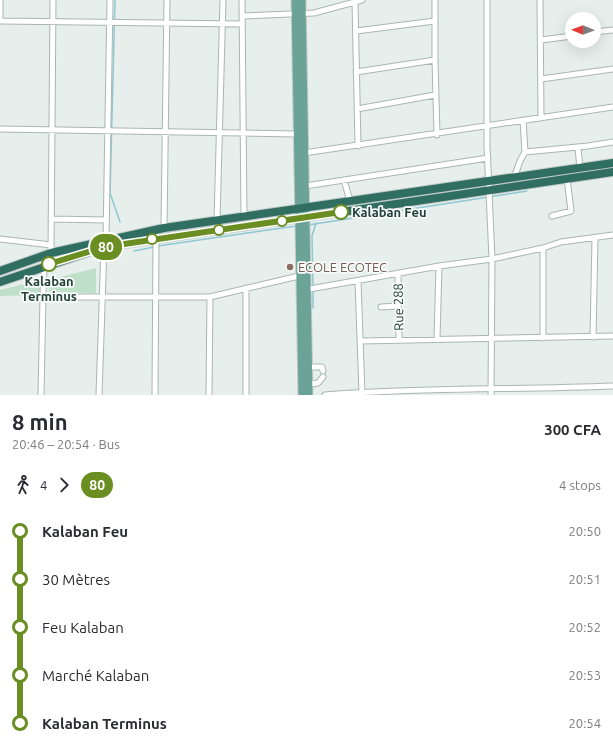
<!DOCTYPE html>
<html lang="en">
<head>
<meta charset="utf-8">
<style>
	:root { --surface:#fff; --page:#f7f7f7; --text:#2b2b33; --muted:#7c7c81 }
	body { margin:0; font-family:Ubuntu,sans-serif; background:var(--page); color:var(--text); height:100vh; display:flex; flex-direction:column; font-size:15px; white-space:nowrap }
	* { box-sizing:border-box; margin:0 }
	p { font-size:13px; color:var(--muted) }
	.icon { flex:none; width:22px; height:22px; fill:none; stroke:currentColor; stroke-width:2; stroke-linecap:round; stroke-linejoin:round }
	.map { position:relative; height:395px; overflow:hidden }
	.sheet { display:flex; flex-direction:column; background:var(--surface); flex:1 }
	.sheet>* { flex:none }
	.badge { padding:0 8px; border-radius:13px; font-size:14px; line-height:26px }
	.needle { width:26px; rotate:271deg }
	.tools { position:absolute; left:565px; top:12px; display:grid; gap:8px }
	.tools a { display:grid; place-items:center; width:36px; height:36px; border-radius:50%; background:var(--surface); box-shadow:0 4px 16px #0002; font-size:20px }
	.map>.badge { position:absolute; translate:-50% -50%; box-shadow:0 0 0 2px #fff }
	.legs { display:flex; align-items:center; gap:6px; height:44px; padding:0 12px; font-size:13px }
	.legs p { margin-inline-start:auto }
	.headline { display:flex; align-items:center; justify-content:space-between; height:68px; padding:0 12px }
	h1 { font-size:22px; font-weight:700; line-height:30px }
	ul { padding:0 12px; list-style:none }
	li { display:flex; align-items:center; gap:14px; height:48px; font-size:15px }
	li i { display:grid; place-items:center; width:6px; height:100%; margin:0 5px; background:currentColor }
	li i::after { content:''; width:10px; height:10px; margin:-5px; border:3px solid; border-radius:50%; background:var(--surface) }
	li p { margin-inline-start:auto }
	li:first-child i { background:linear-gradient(#0000 50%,currentColor 0) }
	li:last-child i { background:linear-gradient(currentColor 50%,#0000 0) }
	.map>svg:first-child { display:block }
	.green { fill:#bfdfc9 }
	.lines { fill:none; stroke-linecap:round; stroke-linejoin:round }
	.stream { stroke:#8fc7d3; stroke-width:1.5 }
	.minor-casing { stroke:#a8b7b2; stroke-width:7 }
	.major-casing { stroke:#c2cac8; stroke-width:9 }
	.highway-casing { stroke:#c2cac8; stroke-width:10 }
	.minor { stroke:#fff; stroke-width:5 }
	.major { stroke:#6ba496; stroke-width:7 }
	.highway { stroke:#306e62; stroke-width:8 }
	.line-1-casing { stroke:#fff; stroke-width:9 }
	.line-1 { stroke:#6b8e23; stroke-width:6 }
	.stop-1-dot { fill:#fff; stroke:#6b8e23; stroke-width:2 }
	.education-dot { fill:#8d6e63; stroke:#f7fbf9; stroke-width:1.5 }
	.labels { text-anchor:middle; stroke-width:3.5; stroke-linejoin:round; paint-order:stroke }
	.stop-label { font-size:13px; font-weight:bold; fill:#24413a; stroke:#f7fbf9; text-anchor:start }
	.education-label { font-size:13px; fill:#785e54; stroke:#f7fbf9; text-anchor:start }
	.street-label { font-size:13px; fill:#24413a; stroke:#f7fbf9 }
</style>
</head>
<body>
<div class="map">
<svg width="613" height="395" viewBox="0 0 613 395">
	<rect width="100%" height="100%" fill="#e6efeb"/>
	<path class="green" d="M96,268V293L49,292V280Z
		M41,280V295L0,296V290Z"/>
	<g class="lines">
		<path class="stream" d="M115,0L110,193L120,222
			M308,225L527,191
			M158,246L296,226
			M134,251L154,247
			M313,287L312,236L316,223
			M313,291V308"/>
		<defs>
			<path id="minor" d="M242,0L244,217
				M435,0V60L437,135
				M487,0V146L492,259L491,395
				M540,0L541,118
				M355,2L358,146
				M242,16L314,13L362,0
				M0,21L242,24
				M0,21V0
				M356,31L435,21
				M594,32L613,30
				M541,40L572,36
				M356,72L435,60
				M541,79L613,69
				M357,109L435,95
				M523,120L525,152
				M0,129L297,134
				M578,148L580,168
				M304,153L613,107
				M514,178L520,161L525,152L588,146L613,142
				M344,180L350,201
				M305,186L488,158
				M552,216L571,211L567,178
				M51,219L106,220
				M217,220L223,0
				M164,228L167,0
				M0,239L51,245
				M543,248V338
				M51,253L53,0
				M44,266L43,297H210L303,275
				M398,273L399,340
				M358,281L362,394
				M304,290L439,266L492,259L543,248L561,242L613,235
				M381,307L398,306
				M593,337L595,238
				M437,339L439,266
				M361,341L613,336
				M309,367H322L323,371
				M309,384L318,383L323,377
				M41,395L43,297
				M99,395L104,247L106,240L110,0
				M155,395L156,239
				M209,395L210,297
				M246,395V288
				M325,395C421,387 517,390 613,386"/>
			<path id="major" d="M295,0L302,395
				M302,0L309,395"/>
			<path id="highway" d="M0,271L51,253L164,228L613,163
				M0,282L104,247L613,172"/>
		</defs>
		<use href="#minor" class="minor-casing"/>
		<use href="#major" class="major-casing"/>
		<use href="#highway" class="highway-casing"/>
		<use href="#minor" class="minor"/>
		<use href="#major" class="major"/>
		<use href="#highway" class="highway"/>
	</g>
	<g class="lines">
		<defs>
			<path id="line-1" d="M49,264L104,247L341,212"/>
		</defs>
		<use href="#line-1" class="line-1-casing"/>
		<use href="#line-1" class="line-1"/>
	</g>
	<g class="stop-1-dot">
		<circle cx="341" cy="212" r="7"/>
		<circle cx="282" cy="221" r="5"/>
		<circle cx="219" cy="230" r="5"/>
		<circle cx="152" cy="239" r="5"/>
		<circle cx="49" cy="264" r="7"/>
	</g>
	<circle class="education-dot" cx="290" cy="267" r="4"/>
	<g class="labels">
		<g class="stop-label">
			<text x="352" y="217">Kalaban Feu</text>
			<text x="49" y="286" text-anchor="middle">Kalaban<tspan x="49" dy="15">Terminus</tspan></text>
		</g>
		<g class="education-label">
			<text x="298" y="272">ECOLE ECOTEC</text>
		</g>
		<g class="street-label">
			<text transform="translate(398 307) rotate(-91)" y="5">Rue 288</text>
		</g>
	</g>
</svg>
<div class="tools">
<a><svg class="needle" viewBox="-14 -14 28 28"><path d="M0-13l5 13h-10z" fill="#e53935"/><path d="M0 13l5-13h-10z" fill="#7c7c81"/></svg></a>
</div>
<b class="badge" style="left:106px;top:247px;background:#6b8e23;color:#fff">80</b>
</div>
<section class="sheet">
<div class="headline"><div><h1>8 min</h1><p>20:46 – 20:54 · Bus</p></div><b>300 CFA</b></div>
<div class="legs"><svg class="icon" aria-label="walk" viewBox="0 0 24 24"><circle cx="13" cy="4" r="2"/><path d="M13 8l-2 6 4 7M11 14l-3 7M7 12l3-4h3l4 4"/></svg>4<svg class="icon" aria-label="forward" viewBox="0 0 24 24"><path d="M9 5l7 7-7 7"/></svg><b class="badge" style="background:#6b8e23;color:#fff">80</b><p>4 stops</p></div>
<ul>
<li><i style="color:#6b8e23"></i><b>Kalaban Feu</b><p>20:50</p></li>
<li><i style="color:#6b8e23"></i><span>30 Mètres</span><p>20:51</p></li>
<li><i style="color:#6b8e23"></i><span>Feu Kalaban</span><p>20:52</p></li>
<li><i style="color:#6b8e23"></i><span>Marché Kalaban</span><p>20:53</p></li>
<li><i style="color:#6b8e23"></i><b>Kalaban Terminus</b><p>20:54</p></li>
</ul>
</section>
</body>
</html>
